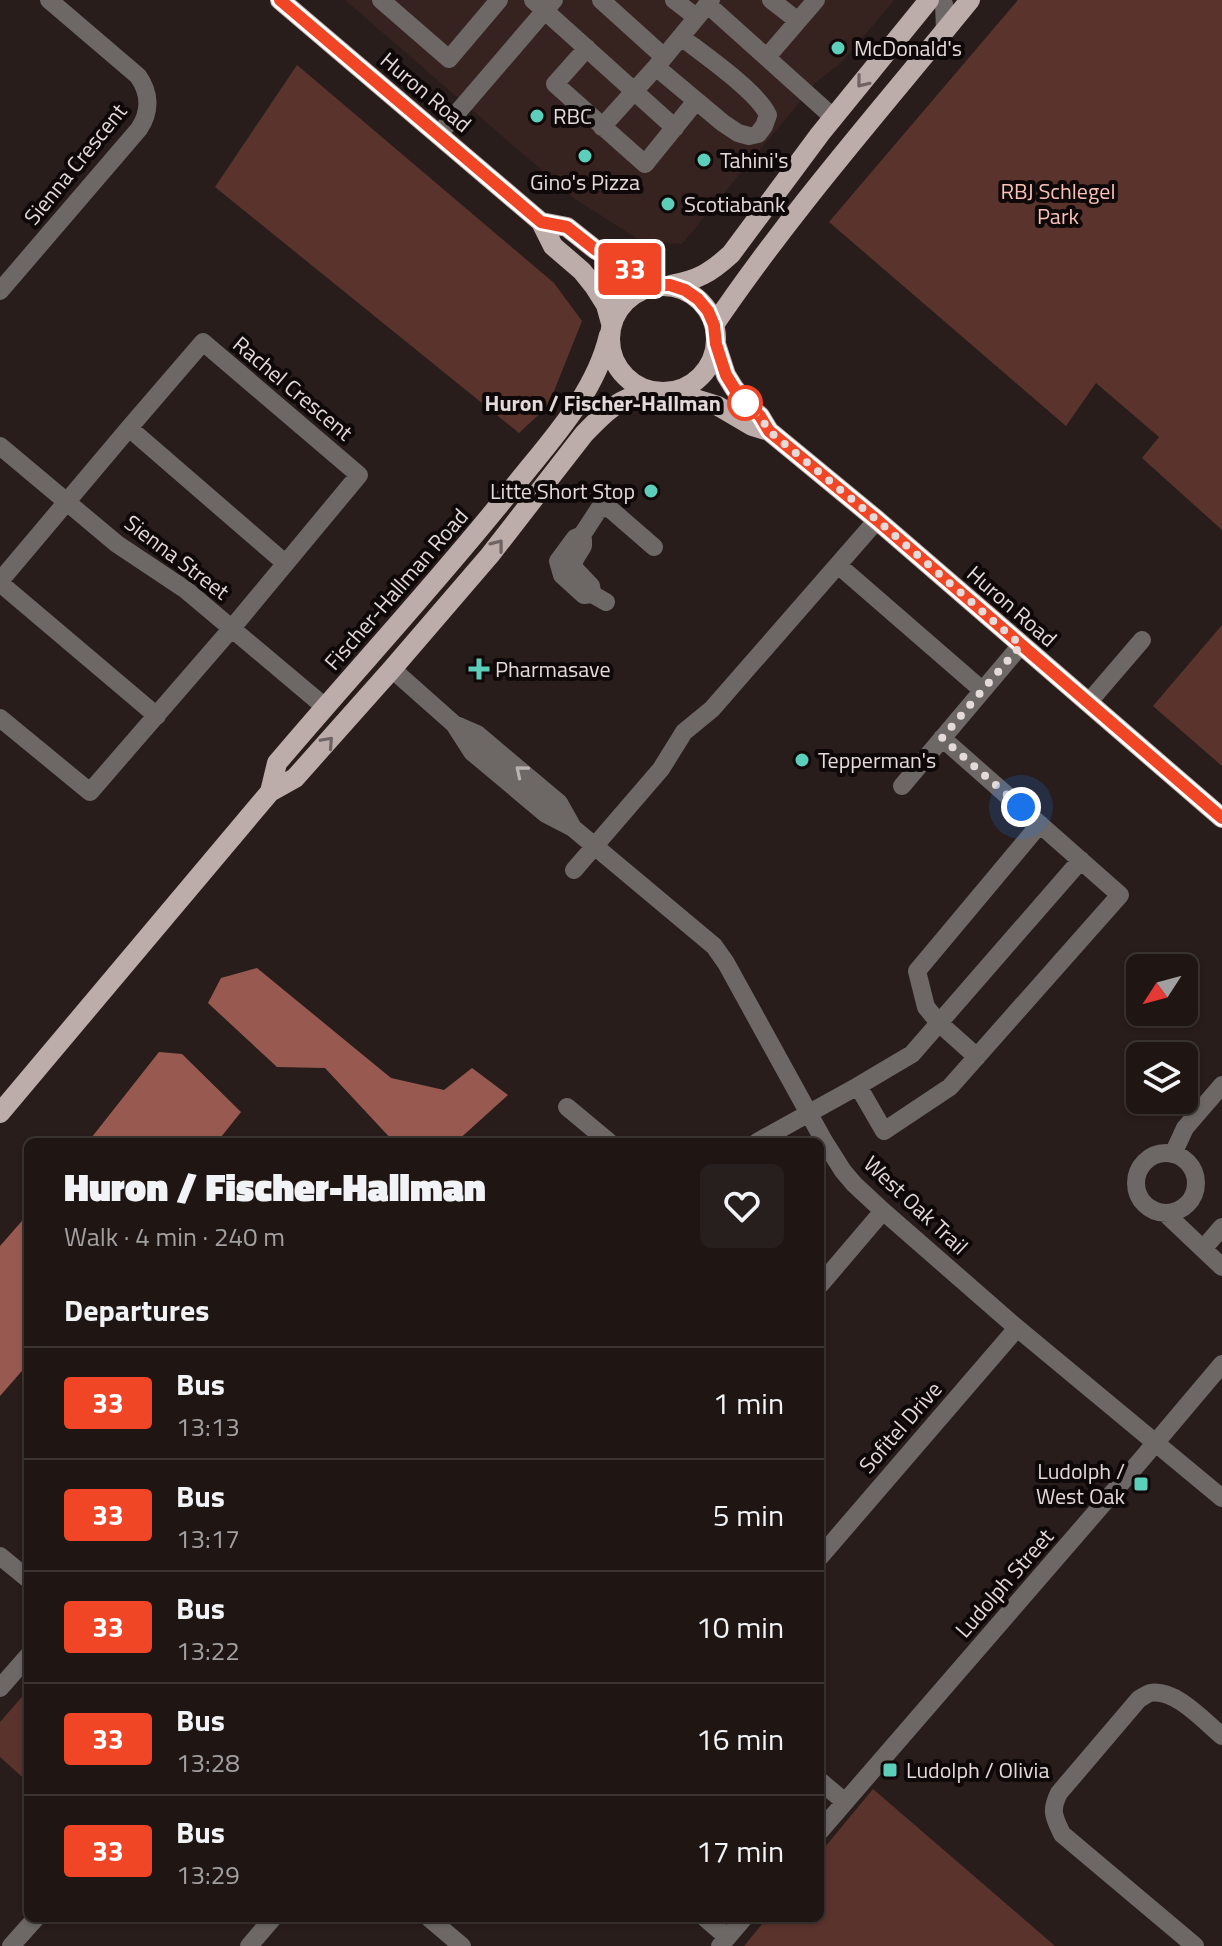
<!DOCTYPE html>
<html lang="en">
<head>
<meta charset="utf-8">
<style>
	:root { --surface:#1f1614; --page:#271f1d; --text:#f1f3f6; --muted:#a19fa0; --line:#3c3534 }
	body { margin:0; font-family:"Titillium Web",sans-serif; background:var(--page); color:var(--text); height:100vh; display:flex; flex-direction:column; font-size:30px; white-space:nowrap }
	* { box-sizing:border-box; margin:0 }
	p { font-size:26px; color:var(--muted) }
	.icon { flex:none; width:44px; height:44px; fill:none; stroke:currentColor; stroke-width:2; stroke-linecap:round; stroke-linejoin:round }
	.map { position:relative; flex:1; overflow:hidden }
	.panel { position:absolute; left:24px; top:1138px; width:800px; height:784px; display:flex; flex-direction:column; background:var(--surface); border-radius:12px; box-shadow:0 2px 6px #0004,0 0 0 2px var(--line) }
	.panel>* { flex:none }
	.badge { padding:0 16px; border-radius:6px; font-size:28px; line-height:52px }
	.needle { width:52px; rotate:234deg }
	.tools { position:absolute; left:1126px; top:954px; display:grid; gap:16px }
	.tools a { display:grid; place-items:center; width:72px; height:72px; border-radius:12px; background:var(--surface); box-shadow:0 2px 6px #0004,0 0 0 2px var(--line); font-size:40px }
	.you { position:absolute; width:40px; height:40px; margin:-20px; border:6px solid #fff; border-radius:50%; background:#1a73e8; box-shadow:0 0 0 12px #1a73e833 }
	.map>.badge { position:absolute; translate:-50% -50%; box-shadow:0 0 0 4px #fff }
	h2 { padding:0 40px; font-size:30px; line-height:72px }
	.round { display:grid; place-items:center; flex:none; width:84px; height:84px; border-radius:12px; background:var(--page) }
	.overview { display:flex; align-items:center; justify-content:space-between; height:136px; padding:0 40px }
	h1 { font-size:38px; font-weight:800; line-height:60px }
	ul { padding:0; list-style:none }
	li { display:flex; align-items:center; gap:24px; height:112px; padding:0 40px; border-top:2px solid var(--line) }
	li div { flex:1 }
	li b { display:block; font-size:30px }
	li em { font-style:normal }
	li .badge { min-width:88px; font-weight:700; text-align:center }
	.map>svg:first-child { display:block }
	.built { fill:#362320 }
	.green { fill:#5a332c }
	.water { fill:#985a50 }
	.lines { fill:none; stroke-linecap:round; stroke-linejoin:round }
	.minor { stroke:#6d6765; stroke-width:18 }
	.major { stroke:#bcadab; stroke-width:20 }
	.oneway { stroke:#6e6362 }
	.oneway2 { stroke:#bab2b0 }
	.line-casing { stroke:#fff; stroke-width:18 }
	.line { stroke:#f14625; stroke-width:12 }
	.walk { stroke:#e3dad9; stroke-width:8; stroke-dasharray:0 14.4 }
	.poi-dot { fill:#5cceba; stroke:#0e0908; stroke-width:3 }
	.stop-dot { fill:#fff; stroke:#f14625; stroke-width:4 }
	.labels { text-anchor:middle; stroke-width:8; stroke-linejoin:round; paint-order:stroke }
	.poi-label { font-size:22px; fill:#e3dad9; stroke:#0e0908; text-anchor:start }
	.street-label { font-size:22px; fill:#e3dad9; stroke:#0e0908 }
	.park-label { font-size:22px; fill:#fbc1b7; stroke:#0e0908 }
	.stop-label { font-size:22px; font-weight:bold; fill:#e3dad9; stroke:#0e0908; text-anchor:end }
</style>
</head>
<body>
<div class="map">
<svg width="1222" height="1946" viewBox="0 0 1222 1946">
	<rect width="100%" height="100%" fill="#291d1b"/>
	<path class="built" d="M345,0H894L841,63L816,82L682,244L641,241L575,199Z"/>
	<path class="green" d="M1018,0H1222V530L1142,458L1159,437L1096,383L1066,426L829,222Z
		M297,65L554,283L582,321L548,406L519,433L215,187Z
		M1222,625V766L1153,706Z
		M28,1690V1782L0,1757V1722Z
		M873,1789L1055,1946H744L767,1918H820V1853Z"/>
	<path class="water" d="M257,968L391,1078L444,1090L472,1068L508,1095L456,1142H394L325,1068L277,1067L208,1003L221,978Z
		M159,1052L182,1054L241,1112L217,1142H88Z
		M28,1214V1364L0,1396V1246Z"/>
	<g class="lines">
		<path class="minor" d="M381,0L449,59L499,0
			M533,0L675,128
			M601,0L664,57
			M674,0L696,17
			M771,0L798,21
			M940,0L944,4L945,30
			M707,4L834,118
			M587,48L555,84L645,164L696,101
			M767,57L816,0
			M656,67L723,123L738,133L749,136L758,134L764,126L768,115C758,92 703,54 681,37
			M602,127L656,67L711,0
			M439,134L554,0
			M0,291L139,129C151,111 150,93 138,76L49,0
			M129,428L285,563
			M0,446L117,544L186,590L325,707
			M583,540V546L575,559L573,567L591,586L592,591
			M838,565L982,690
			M0,581L129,428L203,342L359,475L232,628L90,792L0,718
			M0,583L157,716
			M606,602L592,594L584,595L562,575L558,561L575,538L582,535L599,509L609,508L654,547
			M392,669L454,724L472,752L546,814L573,828L714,946L726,963L824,1141L843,1171L854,1184L883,1211L1017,1328L1222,1498
			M1088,703L1142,640
			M454,724L477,734L559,803L573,828
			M902,786L1021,645
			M574,870L661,769L684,732L712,709L877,520
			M977,1057L939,1023L926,1007L917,971L1040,824
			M858,1086L912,1054L1081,860
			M567,1107L609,1142
			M757,1142L858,1086L884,1131L950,1087L1120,895L942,738
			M1136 1183a30 30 0 1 1 60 0a30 30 0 1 1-60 0Z
			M1173,1154L1185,1128L1222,1085
			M1166,1214L1222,1267
			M1203,1249L1222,1227
			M820,1285L883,1211
			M0,1556L28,1579
			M820,1557L1017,1328
			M0,1688L28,1656
			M820,1781L845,1802
			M820,1831L1141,1460L1222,1364
			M429,1918L462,1946
			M705,1918L727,1937
			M11,1946L36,1918
			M249,1946L273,1918
			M720,1946L744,1918
			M1195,1946L1062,1834C1054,1817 1050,1811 1059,1793L1139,1699C1141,1698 1147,1694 1150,1693C1175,1688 1204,1721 1222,1736"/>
		<path class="major" d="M280,0L541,222L553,246L582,271L594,286L606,305L611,323
			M541,222L567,227L596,250L638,272L656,285
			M670,285C698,280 710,273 731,254L820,134L929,0
			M610 339a53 53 0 1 1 106 0a53 53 0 1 1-106 0Z
			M714,325C792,210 883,107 970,0
			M716,344L726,375L734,388L748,406L760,416L769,431L877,520L1222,818
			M673,392L718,406L752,426L769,431
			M270,792L277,763C355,671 437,583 512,489C549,442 595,395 609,335
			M0,1113L270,792L295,778L392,669L490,555L584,434C606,411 619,398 650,391"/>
	</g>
	<defs><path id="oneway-chevron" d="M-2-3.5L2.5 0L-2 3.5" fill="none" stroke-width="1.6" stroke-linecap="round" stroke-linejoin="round" transform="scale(2)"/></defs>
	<g class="oneway">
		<use href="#oneway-chevron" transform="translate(862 82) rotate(129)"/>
		<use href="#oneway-chevron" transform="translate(498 545) rotate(-52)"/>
		<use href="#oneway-chevron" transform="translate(328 742) rotate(-48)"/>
	</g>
	<use class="oneway2" href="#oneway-chevron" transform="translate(521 771) rotate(-140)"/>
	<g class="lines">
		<defs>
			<path id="line" d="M280,0L541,222L567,227L596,250L638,272L656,285H670L685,290L698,299L708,311L714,325L716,344L726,375L739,396L760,416L769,431L877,520L1222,818"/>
		</defs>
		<use href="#line" class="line-casing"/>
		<use href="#line" class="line"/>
		<path class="walk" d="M745,403L760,416L769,431L877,520L1021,645L942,738L1021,807"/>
	</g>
	<g class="poi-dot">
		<circle cx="838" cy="48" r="8"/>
		<circle cx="537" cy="116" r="8"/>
		<circle cx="585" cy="156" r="8"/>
		<circle cx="704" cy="160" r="8"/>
		<circle cx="668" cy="204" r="8"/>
		<circle cx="651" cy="491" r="8"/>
		<path d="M475 657h8v8h8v8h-8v8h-8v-8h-8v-8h8z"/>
		<circle cx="802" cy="760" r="8"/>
		<rect x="1133" y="1476" width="16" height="16" rx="4"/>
		<rect x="882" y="1762" width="16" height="16" rx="4"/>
	</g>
	<circle class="stop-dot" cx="745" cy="403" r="16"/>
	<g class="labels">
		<g class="poi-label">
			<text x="854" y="56">McDonald's</text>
			<text x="553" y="124">RBC</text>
			<text x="720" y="168">Tahini's</text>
			<text x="585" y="190" text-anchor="middle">Gino's Pizza</text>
			<text x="684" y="212">Scotiabank</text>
			<text x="635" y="499" text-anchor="end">Litte Short Stop</text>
			<text x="495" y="677">Pharmasave</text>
			<text x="818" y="768">Tepperman's</text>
			<text x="1125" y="1479" text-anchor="end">Ludolph /<tspan x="1125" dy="25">West Oak</tspan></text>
			<text x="906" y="1778">Ludolph / Olivia</text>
		</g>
		<g class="street-label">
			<text transform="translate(426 92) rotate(40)" y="8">Huron Road</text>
			<text transform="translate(75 164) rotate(-51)" y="8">Sienna Crescent</text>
			<text transform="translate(293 388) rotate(40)" y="8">Rachel Crescent</text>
			<text transform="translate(177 557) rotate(37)" y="8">Sienna Street</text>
			<text transform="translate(396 589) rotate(-49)" y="8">Fischer-Hallman Road</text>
			<text transform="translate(1012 606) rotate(41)" y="8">Huron Road</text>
			<text transform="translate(916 1205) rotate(43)" y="8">West Oak Trail</text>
			<text transform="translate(900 1427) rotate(-49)" y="8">Sofitel Drive</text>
			<text transform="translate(1004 1583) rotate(-49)" y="8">Ludolph Street</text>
		</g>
		<g class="park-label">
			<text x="1058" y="199">RBJ Schlegel<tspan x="1058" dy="25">Park</tspan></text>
		</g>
		<g class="stop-label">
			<text x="721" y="411">Huron / Fischer-Hallman</text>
		</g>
	</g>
</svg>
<div class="tools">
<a><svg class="needle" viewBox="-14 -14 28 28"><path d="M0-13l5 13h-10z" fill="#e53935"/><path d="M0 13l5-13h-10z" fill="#a19fa0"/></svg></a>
<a><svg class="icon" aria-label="layers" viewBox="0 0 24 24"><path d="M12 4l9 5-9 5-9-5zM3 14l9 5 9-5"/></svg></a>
</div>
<div class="you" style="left:1021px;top:807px"></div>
<b class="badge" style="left:630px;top:269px;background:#f14625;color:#fff">33</b>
<section class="panel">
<div class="overview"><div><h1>Huron / Fischer-Hallman</h1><p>Walk · 4 min · 240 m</p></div><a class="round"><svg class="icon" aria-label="heart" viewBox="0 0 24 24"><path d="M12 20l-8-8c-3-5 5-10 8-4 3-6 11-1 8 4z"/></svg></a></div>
<h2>Departures</h2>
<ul>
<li><span class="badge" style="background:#f14625;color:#fff">33</span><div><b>Bus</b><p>13:13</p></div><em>1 min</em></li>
<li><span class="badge" style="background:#f14625;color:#fff">33</span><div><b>Bus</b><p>13:17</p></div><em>5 min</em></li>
<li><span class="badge" style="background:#f14625;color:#fff">33</span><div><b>Bus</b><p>13:22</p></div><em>10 min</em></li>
<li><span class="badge" style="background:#f14625;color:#fff">33</span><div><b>Bus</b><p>13:28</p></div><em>16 min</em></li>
<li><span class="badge" style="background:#f14625;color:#fff">33</span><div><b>Bus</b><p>13:29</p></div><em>17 min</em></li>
</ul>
</section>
</div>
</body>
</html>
